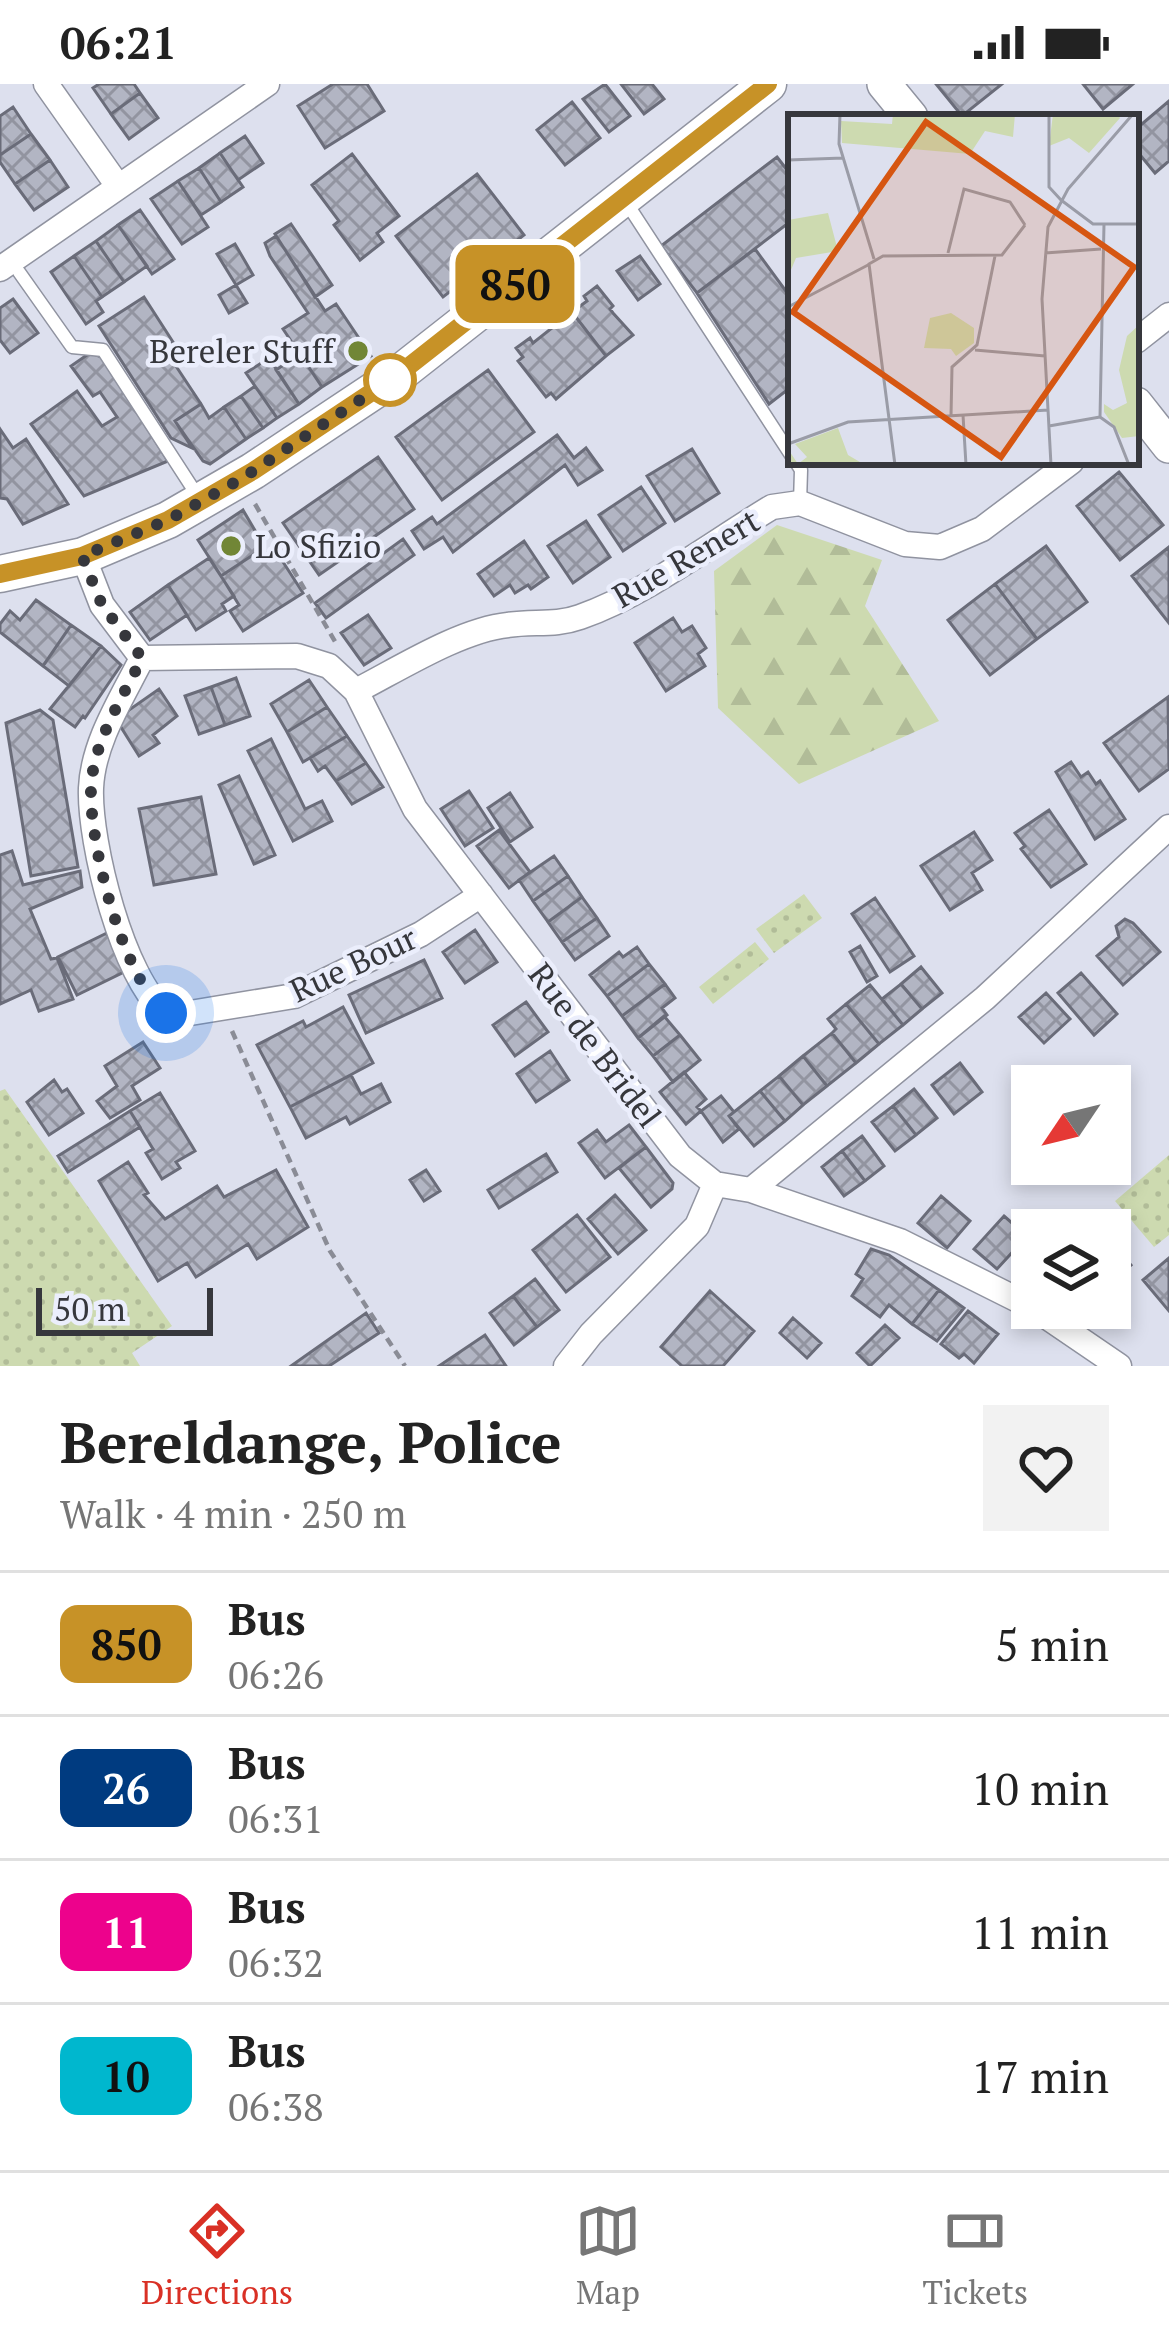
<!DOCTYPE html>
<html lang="en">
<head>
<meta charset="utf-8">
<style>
	:root { --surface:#fff; --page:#f2f2f2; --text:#222; --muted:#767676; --line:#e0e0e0; --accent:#d93025 }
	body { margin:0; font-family:"PT Serif",serif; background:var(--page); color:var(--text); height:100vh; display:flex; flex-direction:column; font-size:45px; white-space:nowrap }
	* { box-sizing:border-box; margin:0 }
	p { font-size:39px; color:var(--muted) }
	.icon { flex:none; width:66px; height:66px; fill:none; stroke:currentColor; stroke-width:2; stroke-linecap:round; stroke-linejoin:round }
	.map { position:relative; height:1282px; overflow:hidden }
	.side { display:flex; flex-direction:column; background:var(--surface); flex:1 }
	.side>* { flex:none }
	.badge { padding:0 24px; border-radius:18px; font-size:42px; line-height:78px }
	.needle { width:78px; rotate:235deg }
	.fabs { position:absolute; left:1011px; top:981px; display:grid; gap:24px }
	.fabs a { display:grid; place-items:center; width:120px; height:120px; border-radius:0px; background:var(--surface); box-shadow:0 6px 18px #0003; font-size:60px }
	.scale { position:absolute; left:36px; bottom:30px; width:177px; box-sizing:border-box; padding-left:12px; border:6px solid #36373c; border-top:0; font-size:33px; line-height:42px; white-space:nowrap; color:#36373c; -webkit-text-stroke:9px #ebeefc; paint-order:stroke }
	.you { position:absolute; width:60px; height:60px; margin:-30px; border:9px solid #fff; border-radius:50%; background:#1a73e8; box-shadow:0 0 0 18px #1a73e833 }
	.map>.badge { position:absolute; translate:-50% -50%; box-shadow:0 0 0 6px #fff }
	.round { display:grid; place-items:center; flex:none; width:126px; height:126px; border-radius:0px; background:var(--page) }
	.overview { display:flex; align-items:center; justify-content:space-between; height:204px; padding:0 60px }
	h1 { font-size:57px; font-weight:800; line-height:90px }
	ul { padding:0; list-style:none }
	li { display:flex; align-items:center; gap:36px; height:144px; padding:0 60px; border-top:3px solid var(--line) }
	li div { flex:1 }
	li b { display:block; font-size:45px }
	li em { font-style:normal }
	li .badge { min-width:132px; font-weight:700; text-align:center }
	.status { display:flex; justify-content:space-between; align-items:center; height:84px; padding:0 60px; background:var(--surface); direction:ltr }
	.status svg { height:33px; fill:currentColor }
	.tab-bar { display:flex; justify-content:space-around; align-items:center; height:168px; border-top:3px solid var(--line); background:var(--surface); font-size:33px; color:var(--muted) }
	.tab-bar a { display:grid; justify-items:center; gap:6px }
	.tab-bar .selected { color:var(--accent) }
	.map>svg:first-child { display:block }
	.grass { fill:url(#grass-dots) }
	.forest { fill:url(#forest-firs) }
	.building { fill:url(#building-cross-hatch); stroke:#6a6c79; stroke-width:3 }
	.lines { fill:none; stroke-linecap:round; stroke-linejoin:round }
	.lane-casing { stroke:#9093a0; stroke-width:15 }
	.street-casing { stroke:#9093a0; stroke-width:27 }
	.secondary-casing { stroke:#9093a0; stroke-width:36 }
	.primary-casing { stroke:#9093a0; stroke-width:39 }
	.path { stroke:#8a8c96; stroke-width:4.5; stroke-dasharray:9 6; stroke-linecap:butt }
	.lane { stroke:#fff; stroke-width:12 }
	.street { stroke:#fff; stroke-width:24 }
	.secondary { stroke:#fff; stroke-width:33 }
	.primary { stroke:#fff; stroke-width:36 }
	.line-casing { stroke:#fff; stroke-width:27 }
	.line { stroke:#c79227; stroke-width:18 }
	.walk { stroke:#36373c; stroke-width:12; stroke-dasharray:0 21.6 }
	.poi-dot { fill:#718636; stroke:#ebeefc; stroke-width:4.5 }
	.stop-dot { fill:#fff; stroke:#c79227; stroke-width:6 }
	.labels { text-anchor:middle; stroke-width:9; stroke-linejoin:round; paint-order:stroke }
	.poi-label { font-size:33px; fill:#36373c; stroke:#ebeefc; text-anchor:end }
	.street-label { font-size:33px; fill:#36373c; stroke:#ebeefc }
	.inset-road { fill:none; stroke:#9a9ca7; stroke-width:3 }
	.view { fill:#d65611; fill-opacity:0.15; stroke:#d65611; stroke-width:6 }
	.inset-edge { fill:none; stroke:#36373c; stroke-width:6 }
</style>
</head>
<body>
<div class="status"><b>06:21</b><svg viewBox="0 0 49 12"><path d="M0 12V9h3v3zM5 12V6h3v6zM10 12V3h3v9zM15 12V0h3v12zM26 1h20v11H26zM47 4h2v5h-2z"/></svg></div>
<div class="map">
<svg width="1169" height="1282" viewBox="0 0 1169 1282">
	<defs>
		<pattern id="grass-dots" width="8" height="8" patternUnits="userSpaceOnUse" patternTransform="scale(3)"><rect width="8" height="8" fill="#cddab0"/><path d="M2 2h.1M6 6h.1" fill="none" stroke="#b1bc98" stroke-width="1.8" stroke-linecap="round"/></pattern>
		<pattern id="forest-firs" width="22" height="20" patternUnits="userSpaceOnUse" patternTransform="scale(3)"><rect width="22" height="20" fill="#cddab0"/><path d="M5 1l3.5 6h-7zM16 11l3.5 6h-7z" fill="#b1bc98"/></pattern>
		<pattern id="building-cross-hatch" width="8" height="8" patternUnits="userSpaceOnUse" patternTransform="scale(3)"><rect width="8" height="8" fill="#b2b5c3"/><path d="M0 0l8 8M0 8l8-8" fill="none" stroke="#9294a0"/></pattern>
	</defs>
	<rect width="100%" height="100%" fill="#dde0ee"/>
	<path class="grass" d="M804,810L822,834L774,869L756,845Z
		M755,858L769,875L713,920L699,903Z
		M5,1005L172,1242L132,1269L140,1282H0V1007Z
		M1169,1071V1151L1154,1163L1115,1117Z"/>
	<path class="forest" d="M777,441L882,476L865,522L939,637L799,700L718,624L714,487Z"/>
	<path class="building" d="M99,0H134L140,9L111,30L93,4Z
		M333,0H367L384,27L325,64L298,22Z
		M605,0L630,32L609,48L583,15Z
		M621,0H652L664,15L644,30Z
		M936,0H1002L962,32Z
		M1083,0H1133L1103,25Z
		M140,9L158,34L129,55L111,30Z
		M1169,17V77L1155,89L1136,66V45Z
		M572,18L600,54L565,81L537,46Z
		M13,23L31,50L0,71V32Z
		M31,50L50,76L15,100L0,78V71Z
		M245,52L263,79L238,96L220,69Z
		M220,69L243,103L221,118L199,84Z
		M352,70L399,132L377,149L383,158L360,176L334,141L339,137L312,101Z
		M777,73L791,91V137L697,209L661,162Z
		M50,76L68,103L34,126L15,100Z
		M199,84L221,118L201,131L178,97Z
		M477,90L524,151L443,213L396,152Z
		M178,97L208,143L182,160L151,115Z
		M140,126L174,175L152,190L118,141Z
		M291,140L332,201L315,213L275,150Z
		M118,141L147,182L124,198L96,157Z
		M276,152L325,227L336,220L371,272L322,303L283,245L308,229L270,172L265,159Z
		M96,157L124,198L102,213L74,172Z
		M235,160L253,191L236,201L217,170Z
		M755,165L791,214V303L769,320L697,209Z
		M74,172L102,213L96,217L103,228L86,240L51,188Z
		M640,172L660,200L638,216L617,187Z
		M236,201L247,219L229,229L219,211Z
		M597,202L613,222L610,225L613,229L633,251L606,272L572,228L587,217L584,212Z
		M144,213L173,258L164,264L201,320L175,337L192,364L171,354L99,242Z
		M13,215L38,249L10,269L0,256V224Z
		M572,228L606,272L556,315L551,309L546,313L518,277L523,273L516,264L530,254L533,259Z
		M90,269L102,273L168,377L84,412L31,340L77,307L102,342L117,333L100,308L93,312L71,282Z
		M300,270L322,303L299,320L276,286Z
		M269,274L299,320L277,334L246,289Z
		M488,286L534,348L442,416L396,353Z
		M255,302L277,334L263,344L241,312Z
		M241,312L263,344L246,355L224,323Z
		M201,320L209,334L224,323L246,355L210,380L203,377L175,337Z
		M0,345L13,364L26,355L68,420L23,440L7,415L0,414Z
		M557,351L574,374L586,364L602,386L578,401L565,381L453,468L443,453L424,465L412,447L432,433L437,440Z
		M692,365L719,409L675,437L647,392Z
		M378,373L414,425L319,491L283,439Z
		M1119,388L1163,441L1120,476L1077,422Z
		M641,403L665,439L623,467L599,431Z
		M243,426L260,455L259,467L221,492L198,456Z
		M586,437L610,473L573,499L548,462Z
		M403,455L414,471L326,534L315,519Z
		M524,457L548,493L531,505L528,501L515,509L510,501L494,512L478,490Z
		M1046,462L1087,518L1037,555L995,500Z
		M1169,463V539L1132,492Z
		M274,464L303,509L243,547L230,527L239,521L221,492L259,467L262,472Z
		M209,474L234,512L222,520L226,527L196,546L168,501Z
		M995,500L1037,555L990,591L948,536Z
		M168,501L187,531L150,556L130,528Z
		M36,516L71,541L43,582L0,548V540L10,527L20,536Z
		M368,531L391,564L364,581L341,549Z
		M673,534L682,548L692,542L706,564L698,570L705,582L666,607L635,559Z
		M71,541L101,562L69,602L43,582Z
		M101,562L121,581L85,634L83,632L75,643L50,625Z
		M236,594L250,632L225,641L211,603Z
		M309,596L327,623L287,648L271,620Z
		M211,603L225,641L199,650L185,612Z
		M159,605L177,632L153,651L159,659L139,672L119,640L129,626Z
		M1168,613L1169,685L1139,707L1104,659Z
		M327,623L347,652L303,678L287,648Z
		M40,626L53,636L78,783L31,792L6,639Z
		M347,652L366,679L336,697L325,682L318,687L310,674Z
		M271,655L305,725L322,717L332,737L293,757L248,667Z
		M1071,678L1081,693L1088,688L1096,700L1100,697L1125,735L1095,755L1056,688Z
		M366,679L383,703L352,720L336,697Z
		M239,692L275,771L254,780L219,701Z
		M469,707L493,744L465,762L441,725Z
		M510,709L532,743L510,758L488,724Z
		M201,713L216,790L154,801L139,725Z
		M1049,726L1086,780L1051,803L1021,765L1025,762L1015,749Z
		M499,746L530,788L509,804L477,762Z
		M974,748L992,776L972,789L982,806L950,826L921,782Z
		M12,767L23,801L80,787L82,803L30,825L51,875L57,874L73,915L39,927L31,906L0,920V771Z
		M554,772L568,792L533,817L519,796Z
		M568,792L582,813L548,838L533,817Z
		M582,813L597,834L562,858L548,838Z
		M875,814L914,872L890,888L852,830Z
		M597,834L609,852L575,876L562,858Z
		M1125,835L1133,839L1160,868L1123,901L1097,872L1119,853L1116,842Z
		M475,846L497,878L465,899L443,868Z
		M107,849L126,887L77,911L58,873Z
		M860,862L877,892L867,898L850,868Z
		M637,863L649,880L607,912L590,891L619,868L623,873Z
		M424,876L442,914L366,949L349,911Z
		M649,880L665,900L622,932L607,912Z
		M921,883L942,909L922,925L901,900Z
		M1081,889L1117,930L1094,951L1058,909Z
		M665,900L675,914L662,924L667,931L638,954L622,932Z
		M901,900L922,925L903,941L882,915Z
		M870,901L903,941L879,960L846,920Z
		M1046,909L1070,935L1044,959L1019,933Z
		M526,918L548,948L515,972L493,941Z
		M846,920L879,960L856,979L832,949L836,945L828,935Z
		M343,923L373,979L290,1023L257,961L303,937L306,943Z
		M664,932L680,951L653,972L638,954Z
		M832,949L856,979L827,1002L803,972Z
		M680,951L700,976L673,998L653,972Z
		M143,958L160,984L132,1002L140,1016L110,1034L97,1017L117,1002L105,982Z
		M550,967L569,996L536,1018L517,990Z
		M803,972L827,1002L803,1021L779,992Z
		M960,979L982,1008L954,1030L932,1001Z
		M684,988L706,1015L697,1023L701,1027L686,1040L660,1008Z
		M351,991L361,1010L381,1000L390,1018L350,1040L346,1033L306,1054L290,1023Z
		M779,992L803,1021L785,1037L760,1007Z
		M54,996L62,1008L67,1005L83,1029L49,1051L27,1018Z
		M914,1005L937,1034L916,1051L893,1022Z
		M760,1007L785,1037L754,1062L729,1032Z
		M160,1009L195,1067L176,1078L180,1084L162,1095L146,1069L153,1065L130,1027Z
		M721,1012L734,1028L729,1032L739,1045L723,1058L701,1027Z
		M893,1022L916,1051L895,1067L872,1038Z
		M130,1027L140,1043L68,1088L58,1072Z
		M629,1041L646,1063L605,1094L579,1059L597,1046L606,1058Z
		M862,1052L884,1082L865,1097L842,1067Z
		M646,1063L673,1099L672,1105L651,1123L619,1084Z
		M842,1067L865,1097L844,1112L822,1083Z
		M546,1070L557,1088L499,1124L488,1106Z
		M128,1078L148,1109L144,1111L165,1135L217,1102L224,1113L276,1086L308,1143L257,1175L248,1160L196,1193L187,1179L158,1197L99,1097Z
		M426,1086L440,1107L424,1117L410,1096Z
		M615,1111L646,1146L618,1170L588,1135Z
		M941,1112L970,1137L947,1164L918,1139Z
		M577,1131L610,1173L566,1208L533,1166Z
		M1004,1132L1027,1152L997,1185L974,1165Z
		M1110,1157L1131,1181L1110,1199Z
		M871,1165L889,1171L939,1206L912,1240L889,1221L880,1233L852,1212L863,1195L856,1190Z
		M1169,1174V1227L1143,1196Z
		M535,1195L559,1226L537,1243L513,1212Z
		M939,1206L964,1224L937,1257L912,1240Z
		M710,1207L754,1247L723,1282H682L661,1263Z
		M513,1212L537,1243L514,1261L490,1229Z
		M968,1227L998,1250L974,1279L964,1270L959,1274L941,1260Z
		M366,1229L379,1249L329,1282H291Z
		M793,1234L821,1259L807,1274L780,1249Z
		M885,1241L899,1254L870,1282L857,1269Z
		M485,1251L506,1282H439Z"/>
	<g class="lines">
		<defs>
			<path id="lane" d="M624,115L791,371
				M19,188L72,263L103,266L197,411
				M796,378L801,386L800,419"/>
			<path id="street" d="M46,0L118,102
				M0,185L267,0
				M1136,257L1169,231
				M83,472L102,521L142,574
				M142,574L297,572L329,582L356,607L415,725L680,1072L715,1100L751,1106L985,914L1169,743
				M142,574C122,614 93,658 91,704C89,759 123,895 166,929L178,931L294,912L421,850L481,811
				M356,607C399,585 460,546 508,541C533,537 555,542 580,533C646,510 712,459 772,423L800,419L905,460L940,463L982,445L1071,378
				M751,1106L900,1157L1032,1223
				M1034,1224L1119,1282
				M566,1282L591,1250L697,1142L715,1100"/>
			<path id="secondary" d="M884,0L911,33
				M1136,320L1169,362"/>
			<path id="primary" d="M0,490L83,472L168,436L253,387L399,290L768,0"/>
		</defs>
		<use href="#lane" class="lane-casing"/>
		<use href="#street" class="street-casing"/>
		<use href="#secondary" class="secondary-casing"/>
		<use href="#primary" class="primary-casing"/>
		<path class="path" d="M255,420L337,561
			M232,947L330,1167L405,1282"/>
		<use href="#lane" class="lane"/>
		<use href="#street" class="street"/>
		<use href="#secondary" class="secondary"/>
		<use href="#primary" class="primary"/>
	</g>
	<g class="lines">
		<defs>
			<path id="line" d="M0,490L82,472L168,436L253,387L399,290L768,0"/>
		</defs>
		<use href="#line" class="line-casing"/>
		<use href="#line" class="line"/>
		<path class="walk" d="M166,929C123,895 89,759 91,704C93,658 122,615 142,574L102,521L82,472L168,436L241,395L399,290L390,296"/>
	</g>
	<g class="poi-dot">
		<circle cx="358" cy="267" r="12"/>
		<circle cx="231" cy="462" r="12"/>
	</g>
	<circle class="stop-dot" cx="390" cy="296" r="24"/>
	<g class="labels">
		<g class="poi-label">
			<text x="334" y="279">Bereler Stuff</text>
			<text x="255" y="474" text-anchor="start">Lo Sfizio</text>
		</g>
		<g class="street-label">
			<text transform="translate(686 474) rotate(-30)" y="12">Rue Renert</text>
			<text transform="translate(353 880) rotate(-25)" y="12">Rue Bour</text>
			<text transform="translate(595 961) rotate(53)" y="12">Rue de Bridel</text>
		</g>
	</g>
	<g transform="translate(788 30)">
		<rect width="351" height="351" fill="#dde0ee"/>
		<path d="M105,0H227L225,23L197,17L182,40L54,29L53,7L104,10ZM265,0H329L332,4L301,39L281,24L261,32ZM40,99L50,137L8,144L0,163V106ZM351,211V322L334,324L316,298V290L325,296L339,289L331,256L339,222ZM50,314L60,341L77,351H0V335L10,350L19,343L7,330Z" fill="#cddab0"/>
		<path d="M163,199L186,214V229L168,242L163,235L136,234L142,204Z" fill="#cddab0"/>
		<path class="inset-road" d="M52,0L51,30L86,145M261,0V73L273,86M0,46L55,44M273,86L305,110H351M160,139L176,75L222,88L237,111M257,139L313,135M0,193L80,151M187,236L257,242M175,301L178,351M163,302L164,253L189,231L207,142M312,303L316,110M312,303L326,313L341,351M261,312L312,303M0,330L60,308L260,296M107,351L81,150L95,142L214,141L237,111M263,351L254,185L260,113L280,75L345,0"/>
		<path class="view" d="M138,8L346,153L213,343L5,198Z"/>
		<rect width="351" height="351" class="inset-edge"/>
	</g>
</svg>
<div class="fabs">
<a><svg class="needle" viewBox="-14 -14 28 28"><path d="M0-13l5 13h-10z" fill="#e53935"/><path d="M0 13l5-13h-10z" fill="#767676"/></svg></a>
<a><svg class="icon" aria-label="layers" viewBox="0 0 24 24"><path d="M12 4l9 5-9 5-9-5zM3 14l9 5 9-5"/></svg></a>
</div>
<div class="scale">50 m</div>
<div class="you" style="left:166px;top:929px"></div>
<b class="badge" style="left:515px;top:200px;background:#c79227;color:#111">850</b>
</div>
<section class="side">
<div class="overview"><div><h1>Bereldange, Police</h1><p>Walk · 4 min · 250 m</p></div><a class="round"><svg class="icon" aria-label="heart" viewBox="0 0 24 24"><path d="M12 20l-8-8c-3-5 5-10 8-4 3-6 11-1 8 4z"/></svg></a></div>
<ul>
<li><span class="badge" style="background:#c79227;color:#111">850</span><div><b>Bus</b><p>06:26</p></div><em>5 min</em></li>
<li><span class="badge" style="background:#003b80;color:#fff">26</span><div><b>Bus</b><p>06:31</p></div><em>10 min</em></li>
<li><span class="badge" style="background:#ed028c;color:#fff">11</span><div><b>Bus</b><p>06:32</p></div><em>11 min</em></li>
<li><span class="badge" style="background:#00b7ce;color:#111">10</span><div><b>Bus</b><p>06:38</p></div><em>17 min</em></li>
</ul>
</section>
<nav class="tab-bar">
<a class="selected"><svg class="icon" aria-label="directions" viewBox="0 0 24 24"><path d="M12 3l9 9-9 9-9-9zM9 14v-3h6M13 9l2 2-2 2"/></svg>Directions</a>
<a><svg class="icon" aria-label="map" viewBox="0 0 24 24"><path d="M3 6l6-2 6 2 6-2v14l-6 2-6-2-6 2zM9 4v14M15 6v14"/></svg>Map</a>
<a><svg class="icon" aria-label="tickets" viewBox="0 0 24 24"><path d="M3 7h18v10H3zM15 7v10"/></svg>Tickets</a>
</nav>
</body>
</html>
